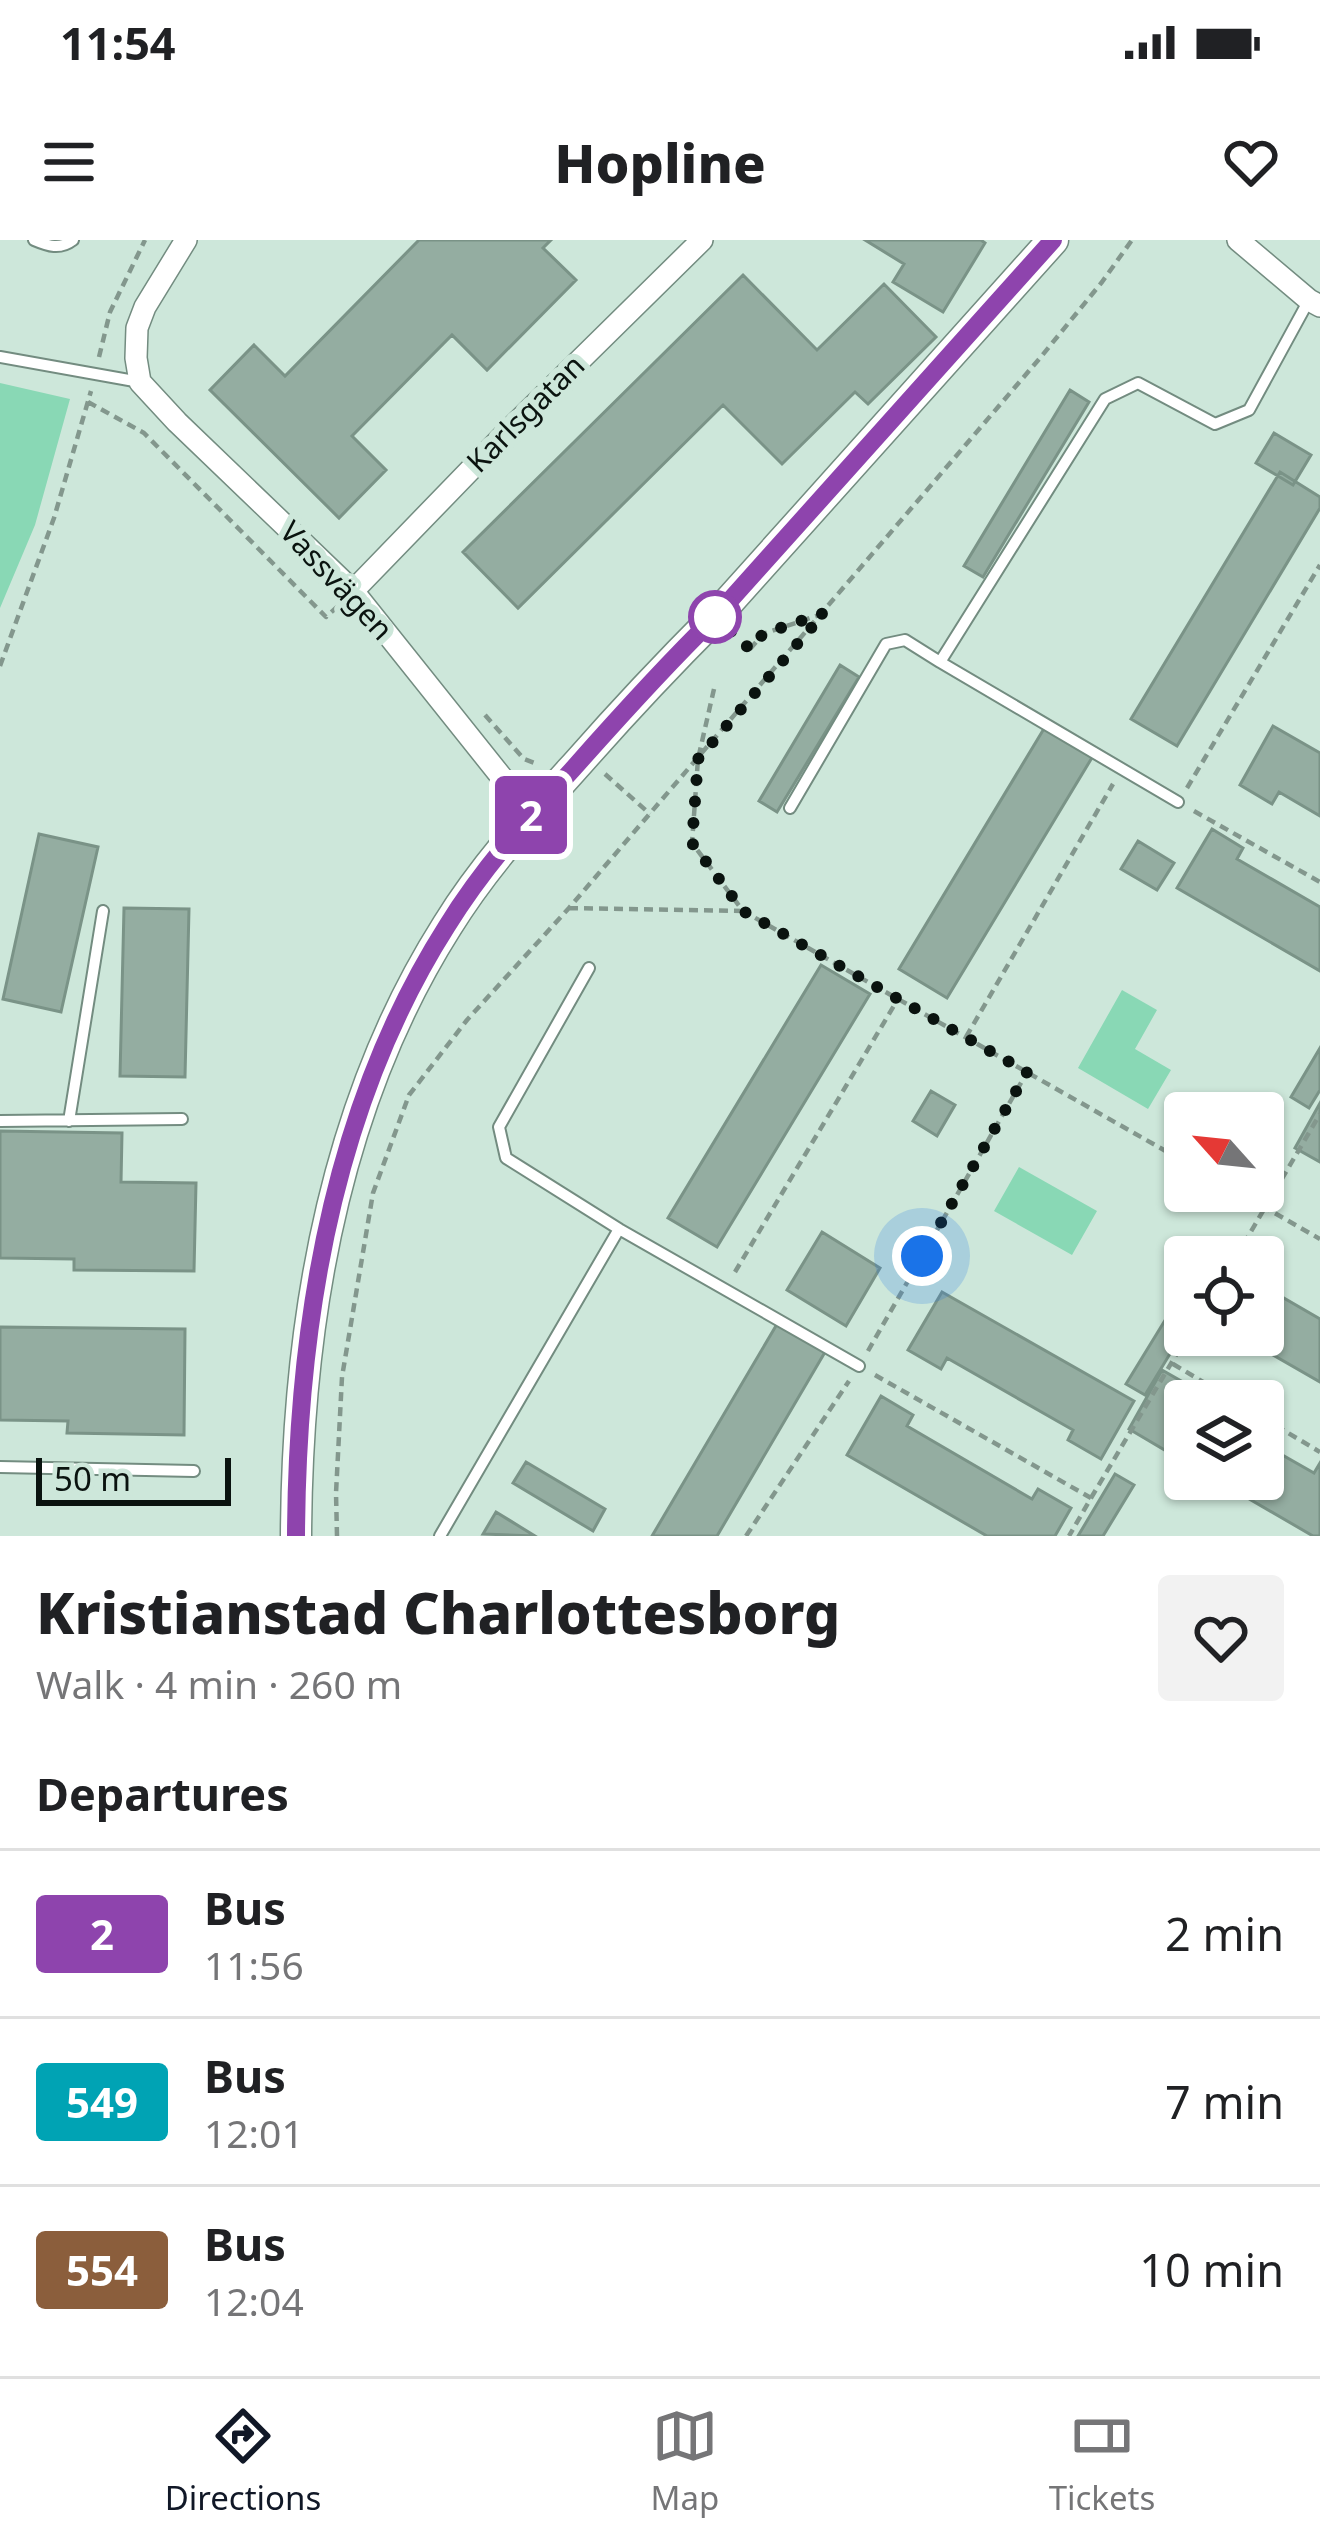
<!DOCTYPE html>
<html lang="en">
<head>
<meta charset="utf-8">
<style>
	:root { --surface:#fff; --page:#f2f2f2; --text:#202124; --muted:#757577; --line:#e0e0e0; --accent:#111827 }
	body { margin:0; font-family:"Noto Sans",sans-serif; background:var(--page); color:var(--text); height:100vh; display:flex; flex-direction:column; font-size:45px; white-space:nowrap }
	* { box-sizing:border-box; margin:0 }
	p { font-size:39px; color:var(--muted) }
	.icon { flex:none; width:66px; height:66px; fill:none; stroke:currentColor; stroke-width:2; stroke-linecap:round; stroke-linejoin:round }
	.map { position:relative; height:1296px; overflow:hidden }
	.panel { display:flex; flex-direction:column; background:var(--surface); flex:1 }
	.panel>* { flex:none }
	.badge { padding:0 24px; border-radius:9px; font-size:42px; line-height:78px }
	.needle { width:78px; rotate:297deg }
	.controls { position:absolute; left:1164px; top:852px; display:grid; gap:24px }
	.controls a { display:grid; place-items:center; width:120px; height:120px; border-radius:12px; background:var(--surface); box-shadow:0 3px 9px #0004; font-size:60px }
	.scale { position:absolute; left:36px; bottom:30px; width:195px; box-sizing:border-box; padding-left:12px; border:6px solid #0a130f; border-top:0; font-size:33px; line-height:42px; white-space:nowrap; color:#0a130f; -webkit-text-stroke:9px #cde7da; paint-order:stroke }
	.you { position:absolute; width:60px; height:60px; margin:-30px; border:9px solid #fff; border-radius:50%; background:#1a73e8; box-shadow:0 0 0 18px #1a73e833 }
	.map>.badge { position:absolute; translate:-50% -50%; box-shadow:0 0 0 6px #fff }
	h2 { padding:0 36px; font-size:45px; line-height:108px }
	.round { display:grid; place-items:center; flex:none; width:126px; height:126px; border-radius:12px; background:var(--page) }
	.summary { display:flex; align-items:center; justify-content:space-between; height:204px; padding:0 36px }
	h1 { font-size:57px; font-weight:800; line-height:90px }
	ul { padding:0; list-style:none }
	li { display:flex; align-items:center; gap:36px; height:168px; padding:0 36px; border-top:3px solid var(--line) }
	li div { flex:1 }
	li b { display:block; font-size:45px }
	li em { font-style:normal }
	li .badge { min-width:132px; font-weight:700; text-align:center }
	.status { display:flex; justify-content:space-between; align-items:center; height:84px; padding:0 60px; background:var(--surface); direction:ltr }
	.status svg { height:33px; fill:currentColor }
	header { display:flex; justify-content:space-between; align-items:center; height:156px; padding:0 36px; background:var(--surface); font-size:54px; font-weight:800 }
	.menu { display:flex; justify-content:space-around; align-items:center; height:168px; border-top:3px solid var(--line); background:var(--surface); font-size:33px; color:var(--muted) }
	.menu a { display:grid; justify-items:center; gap:6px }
	.menu .current { color:var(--accent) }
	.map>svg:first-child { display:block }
	.green { fill:#89d8b5 }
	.building { fill:#94ada1; stroke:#7a9387; stroke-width:3 }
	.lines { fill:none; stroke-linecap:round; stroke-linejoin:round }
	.lane-casing { stroke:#738c80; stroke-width:14 }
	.street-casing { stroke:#738c80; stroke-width:24 }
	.secondary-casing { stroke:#738c80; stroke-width:33 }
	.path { stroke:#83978d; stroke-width:4.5; stroke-dasharray:9 6; stroke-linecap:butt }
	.lane { stroke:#fff; stroke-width:10 }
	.street { stroke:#fff; stroke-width:21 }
	.secondary { stroke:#fff; stroke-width:30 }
	.line-casing { stroke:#fff; stroke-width:27 }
	.line { stroke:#8e44ad; stroke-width:18 }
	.walk { stroke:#0a130f; stroke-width:12; stroke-dasharray:0 21.6 }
	.stop-dot { fill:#fff; stroke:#8e44ad; stroke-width:6 }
	.labels { text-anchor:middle; stroke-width:12; stroke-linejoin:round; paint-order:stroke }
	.street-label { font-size:30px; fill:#0a130f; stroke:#cde7da }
</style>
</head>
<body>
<div class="status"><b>11:54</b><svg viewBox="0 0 49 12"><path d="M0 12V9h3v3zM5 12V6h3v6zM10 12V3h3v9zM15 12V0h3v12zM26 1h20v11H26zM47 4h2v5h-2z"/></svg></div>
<header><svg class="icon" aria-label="menu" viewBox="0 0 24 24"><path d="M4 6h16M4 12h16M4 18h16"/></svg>Hopline<svg class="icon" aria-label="heart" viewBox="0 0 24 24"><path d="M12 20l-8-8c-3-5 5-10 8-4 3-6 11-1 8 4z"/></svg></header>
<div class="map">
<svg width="1320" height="1296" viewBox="0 0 1320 1296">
	<rect width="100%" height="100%" fill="#cde7da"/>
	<path class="green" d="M0,143L70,159L35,285L0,368Z
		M1122,750L1157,770L1135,809L1171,830L1148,869L1078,828Z
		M1019,927L1097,971L1072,1015L994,971Z"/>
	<path class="building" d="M419,0H551L543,8L576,40L487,130L452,95L352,196L386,230L339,278L210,150L254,105L285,136Z
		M865,0H981L985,3L943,72L893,42L904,24Z
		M743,35L817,110L884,44L936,97L868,164L855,152L782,224L723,165L518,368L463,312Z
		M1070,150L1089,162L983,337L964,326Z
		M1274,193L1311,215L1293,245L1256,223Z
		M1280,232L1320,257V268L1177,506L1131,479Z
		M840,425L859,437L777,572L759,561Z
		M1048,482L1096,511L947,758L899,729Z
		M1273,486L1320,513V576L1279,552L1272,564L1240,545Z
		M1212,589L1243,608L1237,619L1320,667V731L1177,648Z
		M39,594L98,607L61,772L3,759Z
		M1138,601L1174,623L1157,650L1121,629Z
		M124,668L189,669L185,837L120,836Z
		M821,725L870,754L717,1007L668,978Z
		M1320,808V850L1309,868L1291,857Z
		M931,851L955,865L937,896L913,881Z
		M1320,863V922L1295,908Z
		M0,891L122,893L121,942L196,943L194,1031L74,1030V1019L0,1018Z
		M822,992L880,1028L846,1086L787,1050Z
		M1263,1046L1320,1079V1142L1238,1095H1263Z
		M942,1052L1134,1161L1101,1219L1068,1200L1073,1190L947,1118L941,1129L908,1110Z
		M1167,1077L1185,1089L1145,1155L1126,1144Z
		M780,1079L828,1107L717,1296H652Z
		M0,1087L185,1089L184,1195L67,1193L68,1181L0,1180Z
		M1162,1130L1195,1149L1190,1161H1185V1222L1129,1189Z
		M881,1156L913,1175L907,1186L1032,1259L1038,1249L1071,1268L1055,1296H987L847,1215Z
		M1263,1204L1314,1233L1320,1223V1296H1313L1215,1239H1263Z
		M526,1222L605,1269L593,1291L513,1243Z
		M1115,1234L1134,1245L1103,1296H1078Z
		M496,1272L535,1296L483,1294Z"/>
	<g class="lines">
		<defs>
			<path id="lane" d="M34,0C48,6 60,10 73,0
				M0,117L140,142
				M940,422L1178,562
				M790,568L886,404L905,400L940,422L1105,159L1138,143L1215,184L1249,170L1309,60
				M0,881L182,879
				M69,881L103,671
				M619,989L859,1126
				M0,1227L194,1231
				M440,1296L619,989L506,918L499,887L589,728"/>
			<path id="street" d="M186,0L145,67L137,88L136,118L140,142L177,182L353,351L531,574
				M1238,0L1309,60L1320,66
				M353,351L505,194L702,0"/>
			<path id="secondary" d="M296,1296C297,1086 333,866 447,686C484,626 531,575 578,523C622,473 668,424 715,377L1053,0"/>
		</defs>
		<use href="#lane" class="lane-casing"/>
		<use href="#street" class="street-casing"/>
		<use href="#secondary" class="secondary-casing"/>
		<path class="path" d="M99,117L110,72L145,0
			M88,162L144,193L326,377L337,367
			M750,409L763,394L819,375
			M0,426L54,278L91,151
			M714,449L698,519L692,603L743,671L1185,922
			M485,475L524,519L537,524
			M605,534L650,574
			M1187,548L1320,325
			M1194,571L1320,642
			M569,668L743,671
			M966,797L1113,544
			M1236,951L1320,999
			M1236,1017L1320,874
			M735,1032L898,759
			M868,1111L1026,834
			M1173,1124L1235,1161
			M875,1135L1091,1258L1069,1296
			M1263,1178L1320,1212
			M1091,1258L1188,1095
			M337,1296L336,1253L342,1137L373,953L409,855L467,780L569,668L1040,118L1102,42L1132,0
			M746,1296L849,1141"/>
		<use href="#lane" class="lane"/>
		<use href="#street" class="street"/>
		<use href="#secondary" class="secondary"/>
	</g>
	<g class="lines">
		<defs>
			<path id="line" d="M296,1296C297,1087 333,865 447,686C482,629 527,579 572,530C618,478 665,426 715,377L1053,0"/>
		</defs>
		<use href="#line" class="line-casing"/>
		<use href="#line" class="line"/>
		<path class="walk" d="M715,377L750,409L763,394L824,373L698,519L692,603L743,671L1027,832L922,1016"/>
	</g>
	<circle class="stop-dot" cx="715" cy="377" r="24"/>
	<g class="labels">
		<g class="street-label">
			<text transform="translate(526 174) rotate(-45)" y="10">Karlsgatan</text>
			<text transform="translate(336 341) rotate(47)" y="10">Vassvägen</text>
		</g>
	</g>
</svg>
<div class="controls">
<a><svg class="needle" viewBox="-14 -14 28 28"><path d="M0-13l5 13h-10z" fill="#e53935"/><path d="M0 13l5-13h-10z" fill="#757577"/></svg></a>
<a><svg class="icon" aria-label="locate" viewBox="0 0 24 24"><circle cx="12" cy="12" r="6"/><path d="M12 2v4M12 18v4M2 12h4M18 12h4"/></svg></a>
<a><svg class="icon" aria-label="layers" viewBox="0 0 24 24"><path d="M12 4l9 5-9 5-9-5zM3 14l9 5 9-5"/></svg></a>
</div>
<div class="scale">50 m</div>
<div class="you" style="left:922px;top:1016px"></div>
<b class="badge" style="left:531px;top:575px;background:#8e44ad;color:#fff">2</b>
</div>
<section class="panel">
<div class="summary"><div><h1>Kristianstad Charlottesborg</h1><p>Walk · 4 min · 260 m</p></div><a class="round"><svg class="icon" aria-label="heart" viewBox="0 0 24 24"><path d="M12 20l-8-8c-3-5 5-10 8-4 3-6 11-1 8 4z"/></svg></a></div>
<h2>Departures</h2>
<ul>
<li><span class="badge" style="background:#8e44ad;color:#fff">2</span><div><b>Bus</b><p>11:56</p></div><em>2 min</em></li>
<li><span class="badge" style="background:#00a3b4;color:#fff">549</span><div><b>Bus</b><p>12:01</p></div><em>7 min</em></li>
<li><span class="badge" style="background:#8b5e3c;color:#fff">554</span><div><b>Bus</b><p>12:04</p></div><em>10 min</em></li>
</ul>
</section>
<nav class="menu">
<a class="current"><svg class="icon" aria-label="directions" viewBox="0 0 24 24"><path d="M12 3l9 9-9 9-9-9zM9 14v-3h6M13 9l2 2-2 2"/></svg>Directions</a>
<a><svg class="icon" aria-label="map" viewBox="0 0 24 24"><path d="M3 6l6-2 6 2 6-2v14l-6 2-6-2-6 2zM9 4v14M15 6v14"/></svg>Map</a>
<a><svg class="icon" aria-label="tickets" viewBox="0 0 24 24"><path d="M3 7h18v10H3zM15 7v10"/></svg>Tickets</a>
</nav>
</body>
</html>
